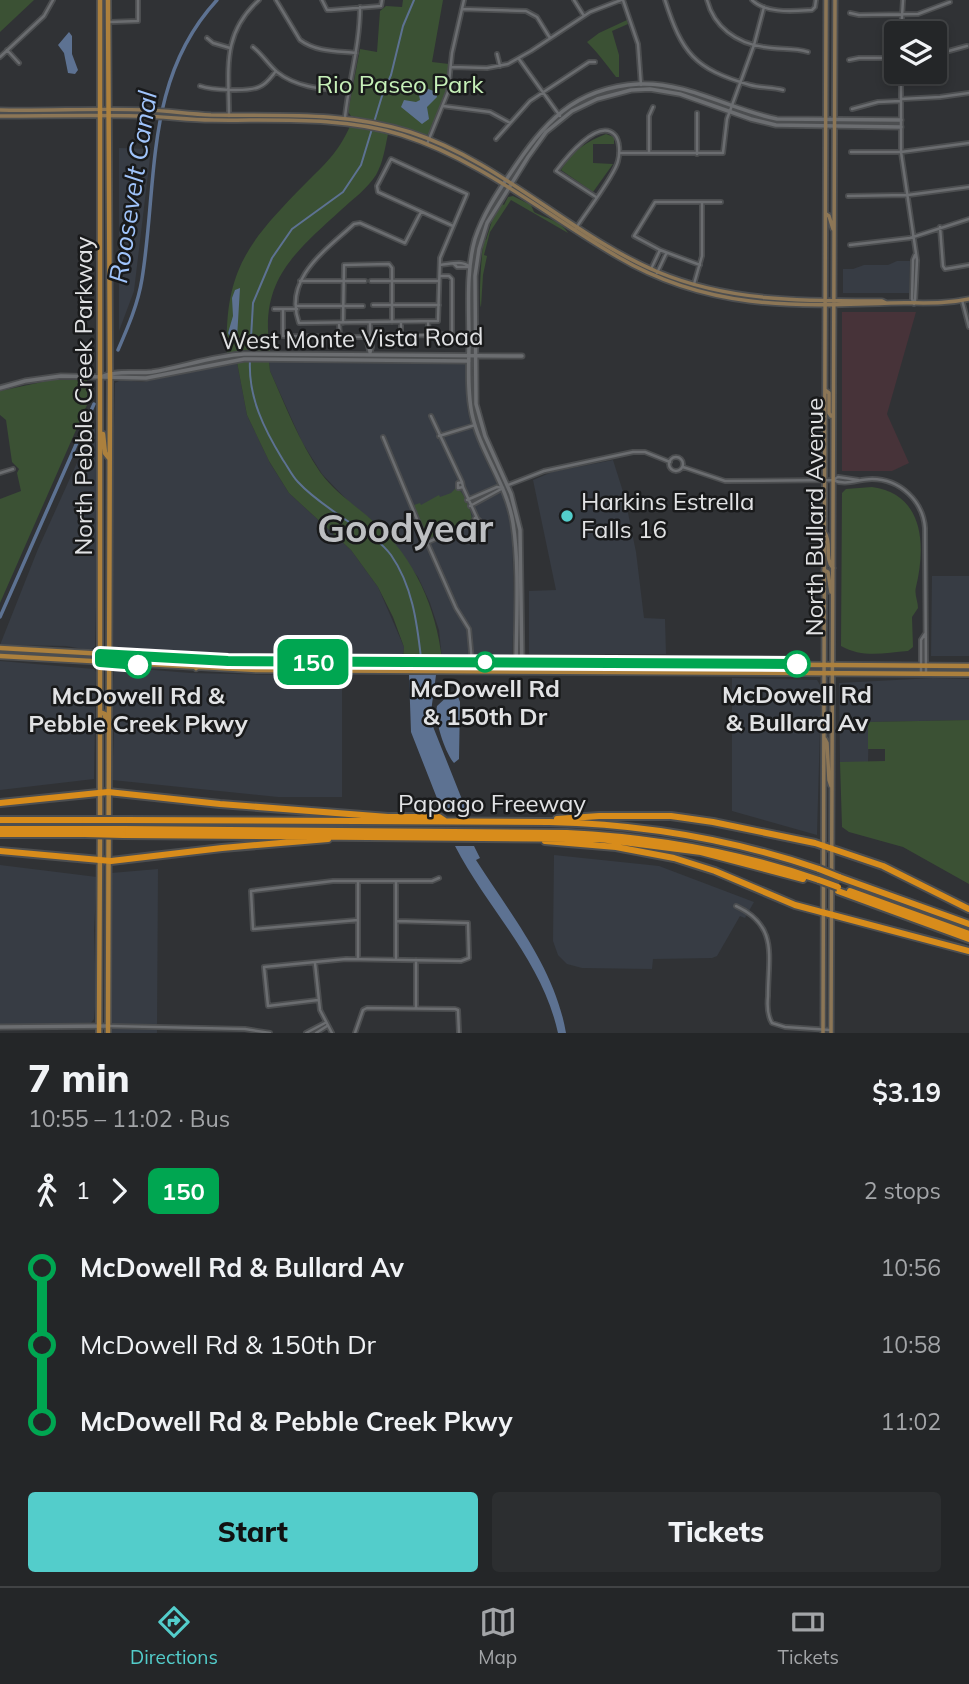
<!DOCTYPE html>
<html lang="en">
<head>
<meta charset="utf-8">
<style>
	:root { --surface:#242628; --page:#2c2e30; --text:#f1f3f6; --muted:#a3a5a8; --line:#414345; --accent:#53cdcb }
	body { margin:0; font-family:Mulish,sans-serif; background:var(--page); color:var(--text); height:100vh; display:flex; flex-direction:column; font-size:26px; white-space:nowrap }
	* { box-sizing:border-box; margin:0 }
	p { font-size:23px; color:var(--muted) }
	.icon { flex:none; width:38px; height:38px; fill:none; stroke:currentColor; stroke-width:2; stroke-linecap:round; stroke-linejoin:round }
	.map { position:relative; height:1033px; overflow:hidden }
	.side { display:flex; flex-direction:column; background:var(--surface); flex:1 }
	.side>* { flex:none }
	.badge { padding:0 14px; border-radius:10px; font-size:24px; line-height:46px }
	.tools { position:absolute; left:884px; top:21px; display:grid; gap:14px }
	.tools a { display:grid; place-items:center; width:63px; height:63px; border-radius:7px; background:var(--surface); box-shadow:0 4px 10px #0003,0 0 0 2px var(--line); font-size:35px }
	.map>.badge { position:absolute; translate:-50% -50%; box-shadow:0 0 0 4px #fff }
	.legs { display:flex; align-items:center; gap:10px; height:77px; padding:0 28px; font-size:23px }
	.legs p { margin-inline-start:auto }
	.summary { display:flex; align-items:center; justify-content:space-between; height:119px; padding:0 28px }
	h1 { font-size:38px; font-weight:800; line-height:52px }
	.cta { display:flex; gap:14px; margin-top:auto; padding:14px 28px }
	.cta a { flex:1; height:80px; border-radius:7px; background:var(--accent); color:#111; font-size:28px; font-weight:800; line-height:80px; text-align:center }
	.cta a+a { background:var(--page); color:var(--text) }
	ul { padding:0 28px; list-style:none }
	li { display:flex; align-items:center; gap:24px; height:77px; font-size:26px }
	li i { display:grid; place-items:center; width:10px; height:100%; margin:0 9px; background:currentColor }
	li i::after { content:''; width:18px; height:18px; margin:-9px; border:5px solid; border-radius:50%; background:var(--surface) }
	li p { margin-inline-start:auto }
	li:first-child i { background:linear-gradient(#0000 50%,currentColor 0) }
	li:last-child i { background:linear-gradient(currentColor 50%,#0000 0) }
	.tabs { display:flex; justify-content:space-around; align-items:center; height:98px; border-top:2px solid var(--line); background:var(--surface); font-size:19px; color:var(--muted) }
	.tabs a { display:grid; justify-items:center; gap:4px }
	.tabs .selected { color:var(--accent) }
	.map>svg:first-child { display:block }
	.built { fill:#373c44 }
	.education { fill:#473339 }
	.green { fill:#3b5134 }
	.water { fill:#5d7292 }
	.lines { fill:none; stroke-linecap:round; stroke-linejoin:round }
	.stream { stroke:#5d7292; stroke-width:2 }
	.canal { stroke:#5d7292; stroke-width:3.5 }
	.minor-casing { stroke:#4c4e50; stroke-width:6 }
	.tertiary-casing { stroke:#4c4e50; stroke-width:7 }
	.secondary-casing { stroke:#4c4e50; stroke-width:7 }
	.primary-casing { stroke:#4c4e50; stroke-width:8 }
	.motorway-casing { stroke:#4c4e50; stroke-width:10 }
	.minor { stroke:#6b6d70; stroke-width:2.5 }
	.tertiary { stroke:#6b6d70; stroke-width:3.5 }
	.secondary { stroke:#8c7656; stroke-width:3.5 }
	.primary { stroke:#ac803d; stroke-width:4.5 }
	.motorway { stroke:#d88c1b; stroke-width:6 }
	.motorway-bridge-casing { stroke:#4c4e50; stroke-width:10; stroke-linecap:butt }
	.motorway-bridge { stroke:#d88c1b; stroke-width:6 }
	.line-1-casing { stroke:#fff; stroke-width:16 }
	.line-1 { stroke:#00a651; stroke-width:10 }
	.poi-dot { fill:#53cdcb; stroke:#191a1b; stroke-width:2.5 }
	.stop-1-dot { fill:#fff; stroke:#00a651; stroke-width:3.5 }
	.labels { text-anchor:middle; stroke-width:5; stroke-linejoin:round; paint-order:stroke }
	.park-label { font-size:24px; fill:#c6f0b8; stroke:#191a1b }
	.street-label { font-size:24px; fill:#e1e2e4; stroke:#191a1b }
	.poi-label { font-size:24px; fill:#e1e2e4; stroke:#191a1b; text-anchor:start }
	.stop-label { font-size:24px; font-weight:bold; fill:#e1e2e4; stroke:#191a1b }
	.water-label { font-size:26px; font-style:italic; fill:#a0c4fb; stroke:#191a1b }
	.town-label { font-size:38px; font-weight:bold; fill:#bdbfc2; stroke:#191a1b }
</style>
</head>
<body>
<div class="map">
<svg width="969" height="1033" viewBox="0 0 969 1033">
	<rect width="100%" height="100%" fill="#303235"/>
	<path class="built" d="M119,148L151,149L134,291L119,331Z
		M897,261H910L909,293H843V269H853L864,265H888Z
		M237,362L247,415L270,463L289,493L351,550L378,587L404,647L403,659L191,656L117,649L113,647L112,513L115,383L121,380L142,382Z
		M269,362H462L467,365V407L470,421L484,457L504,498L512,530L514,611L512,658L442,659L439,630L430,603L418,577L375,523L349,502L322,474L302,442L270,371Z
		M95,423L98,527L95,647L89,650L66,646L0,645L38,549Z
		M613,460L625,498L636,552L644,618L665,619L666,654H529V591L556,590L533,480L552,472Z
		M932,576H969V656H931Z
		M0,661L94,669L96,672L94,779L0,790Z
		M117,667L190,673L278,675L281,678L292,675L342,674V797H278L112,780L114,732L112,696L114,671Z
		M732,678L817,680L820,685V727L817,835L732,811Z
		M933,678L969,679V720L869,722L868,762H840L839,683Z
		M554,855L659,866L754,902L745,918L740,916L717,956L712,958L653,959L652,969L582,968L567,964L558,955L553,941Z
		M0,865L97,877L94,930L96,996L94,1019L90,1024L0,1025Z
		M158,869L157,1033H112L111,873Z"/>
	<path class="education" d="M842,312H916L887,414L909,463L892,471H842Z"/>
	<path class="green" d="M0,0H34L0,32Z
		M403,0H443L432,62L449,64L446,91L429,134L426,135L396,126L351,116L348,112L360,49L377,52L380,11L386,6L402,7Z
		M627,20L628,24L612,31L619,55V77H616C606,64 599,54 587,42L599,33Z
		M350,126L388,134C385,148 383,163 376,175C367,189 353,199 341,210C293,254 259,281 270,351L244,350L227,353C224,270 249,241 304,185C325,164 338,153 350,126Z
		M606,134L614,137V144H593V163L613,164L593,192L561,170C571,151 586,142 606,134Z
		M513,196L531,205L534,212C546,219 559,219 568,233L511,200L490,232L484,255L487,256L483,275L481,307C478,301 482,248 484,239L486,240L492,221L502,204L504,205L508,197Z
		M237,362H269L270,371C285,405 299,441 320,472C335,493 357,506 375,523C415,558 436,608 442,659H403L404,647L393,617L378,587L351,550L289,493L269,461L247,415Z
		M51,380H87V405L0,603V499L21,491L17,473L19,469L12,462L6,420L0,415V391Z
		M457,487C465,495 472,511 472,522L459,525L452,531L435,535L429,540L414,505L420,503L421,505L439,495L440,497L451,493Z
		M872,487C924,494 926,545 916,587C914,594 918,601 918,608L912,617L913,647L908,651C884,653 862,658 841,646L842,493L846,489Z
		M969,720V884L903,847L849,832L842,827L840,762L885,761V749H868V722Z"/>
	<path class="water" d="M69,32L72,36V54L78,70L75,74L68,73L64,53L58,45Z
		M421,86L436,92L437,97L427,107L429,119L422,124L401,107L404,100L416,102L420,100L418,90Z
		M240,288L237,338L232,342L228,333L233,316L232,298L235,290Z
		M409,675H436L430,719L467,812L442,811L411,732Z
		M451,693L457,694L460,702L459,759L454,763C445,752 434,720 437,706Z
		M455,846H474L480,858L476,860C511,915 555,968 566,1033H558C542,960 488,910 455,846Z"/>
	<g class="lines">
		<path class="stream" d="M250,355L253,303L272,258L292,229L343,192L361,165L382,96L391,75L403,26L414,0
			M250,360C248,397 264,429 283,460C288,467 292,476 298,482C309,494 323,504 336,513C354,527 377,536 391,555C412,585 417,622 421,658"/>
		<path class="canal" d="M118,350C128,327 138,304 142,279C158,180 144,79 217,0
			M0,617L94,404"/>
		<defs>
			<path id="minor" d="M276,0L300,40C316,52 337,51 356,53
				M322,0L327,10H331L381,6L382,0
				M574,0L584,16
				M623,0L638,44L641,85
				M665,0C682,53 694,69 750,85C761,88 772,87 783,90
				M707,0C714,27 736,43 764,47C779,50 794,47 808,52
				M752,0C766,14 794,11 812,10L815,7L816,0
				M462,9L526,11L537,17L550,38
				M850,13L859,15L918,14L950,2
				M110,22L138,21V0
				M901,33L903,0
				M207,38L213,43L230,48
				M253,47C262,54 268,64 277,72C297,88 323,89 348,91
				M7,50L19,63
				M497,54L500,66
				M934,55L967,46
				M0,57L44,16L53,0
				M519,59L560,116
				M849,60L859,58H896
				M451,67L487,68L508,64L531,51L590,12L621,0
				M901,72V152L917,260L915,301
				M200,86C212,90 247,92 259,87C267,84 271,77 276,71
				M901,99L940,97L969,93
				M443,106L490,112L510,123
				M852,109L878,102L901,101
				M697,113V154
				M229,116C229,70 221,34 259,0
				M345,117C349,80 360,45 360,7
				M496,139L530,101L589,62H595
				M427,144L448,92L452,53L464,0
				M851,152H901L969,143
				M619,153H723L727,119L754,45L764,7
				M649,153V116L653,107
				M848,196L908,195L969,187
				M421,212L405,243L360,223L354,224C326,250 283,278 299,323L438,321L440,258L467,194L391,159L377,186L378,192L453,226
				M940,227L943,266L945,269L969,265
				M576,229L578,225C587,211 615,175 618,161C620,153 620,141 615,135C598,117 565,159 556,171L596,197
				M850,245L910,238L969,219
				M454,264L457,267H470
				M440,265C451,264 462,260 470,267
				M700,265L660,250L634,236L655,202H721
				M651,269L660,250
				M657,273L666,254
				M300,281H365
				M371,281H438
				M694,284L702,256V202
				M962,300L969,327
				M914,304L912,299L913,260L915,255
				M373,305H439
				M297,306H363
				M274,309H297
				M283,309V336L363,337
				M401,322V336
				M428,322L429,336
				M339,323L340,337
				M343,323L344,265L389,264L392,268V322
				M370,323V339
				M378,337L452,334V279L449,276H440
				M370,339L372,347L370,354L367,341Z
				M431,416L462,482
				M439,436L475,425
				M383,437L419,524L456,608L469,629L472,662
				M669 464a7 7 0 1 1 14 0a7 7 0 1 1-14 0Z
				M683,467L725,481L833,480L838,477L858,480
				M0,473L13,469
				M833,480C846,486 858,479 872,479C900,479 923,501 925,528L926,674
				M462,482L463,487L458,488V483Z
				M508,485L544,471L633,452H645L670,462
				M463,487L477,518
				M467,500L497,487L503,488
				M470,506L503,488
				M475,518L479,520L478,524L473,523Z
				M428,542L473,523
				M921,672V640L925,634
				M396,881V958
				M736,906C779,926 768,956 768,996C767,1006 767,1015 772,1023L785,1027L830,1030
				M358,920L253,929L251,891L333,881H432L439,878
				M358,959V882
				M315,963L320,1010L332,1033
				M318,1000L268,1006L264,967L346,959L461,961L469,958L468,923L397,921
				M416,1008V960
				M109,1026L245,1029L270,1033
				M306,1033L325,1023
				M316,1033L327,1026
				M355,1033L363,1010L367,1008L455,1009L458,1010L459,1033"/>
			<path id="tertiary" d="M103,376C118,370 136,374 152,372C183,367 212,356 244,354L522,356
				M0,388L25,381L61,376L146,378L244,359L469,361
				M516,671C516,625 520,568 513,523C507,484 480,452 472,414C467,390 469,364 469,340C469,307 466,271 475,239C483,215 496,195 510,174C544,123 573,88 639,84C688,82 730,110 777,119L901,120
				M522,671L520,530L511,494L485,436L476,404L475,276L479,249L487,223L528,157L546,132L572,111L597,99L631,90L650,89L680,94L751,119L776,125L901,127
				M0,1027L108,1026"/>
			<path id="secondary" d="M0,110C49,111 99,108 148,110C169,111 190,114 211,115C279,116 345,111 410,132C502,162 570,235 658,272C730,302 805,301 882,301L886,303
				M0,116C46,116 92,115 138,116C163,116 187,120 212,120C276,121 340,116 402,135C481,160 547,216 618,257C706,309 792,307 890,303C917,302 942,305 969,299
				M826,214L829,216L833,229
				M825,390L829,393V413L831,416
				M825,533C832,544 824,558 833,568
				M824,570L828,572L831,592
				M825,739L827,743L829,780L831,786
				M823,1033L826,0
				M831,1033L835,0"/>
			<path id="primary" d="M100,0V822
				M103,434L105,453L109,458
				M0,648L228,661L969,666
				M0,656L256,670L969,674
				M173,665L192,663L197,660
				M196,668L200,665L224,662
				M327,669L352,663
				M573,670L591,667L594,664
				M593,671C600,665 612,669 620,664
				M722,671L745,667L747,663
				M100,712L105,714L106,724L108,727
				M99,1033L100,834
				M108,1033L110,379L108,0"/>
			<path id="motorway" d="M0,803L108,792L220,804L388,817H439L445,821
				M557,819L599,816H671L713,822L815,843L883,866L969,909
				M0,820H85
				M124,820L549,822C642,824 731,839 819,869
				M0,829H85
				M123,829L567,833C654,837 737,852 819,880
				M0,834H85
				M123,835L600,839L701,852L803,879
				M545,841L616,847L674,858L715,871L795,905L969,951
				M0,851L111,861L222,848L328,839
				M839,877L969,924
				M838,891L969,939
				M850,891L969,934"/>
		</defs>
		<use href="#minor" class="minor-casing"/>
		<use href="#tertiary" class="tertiary-casing"/>
		<use href="#secondary" class="secondary-casing"/>
		<use href="#primary" class="primary-casing"/>
		<use href="#motorway" class="motorway-casing"/>
		<use href="#minor" class="minor"/>
		<use href="#tertiary" class="tertiary"/>
		<use href="#secondary" class="secondary"/>
		<use href="#primary" class="primary"/>
		<use href="#motorway" class="motorway"/>
		<defs>
			<path id="motorway-bridge" d="M85,820H124
				M85,829H123
				M85,834L123,835
				M819,869L839,877
				M819,880L838,887"/>
		</defs>
		<use href="#motorway-bridge" class="motorway-bridge-casing"/>
		<use href="#motorway-bridge" class="motorway-bridge"/>
	</g>
	<g class="lines">
		<defs>
			<path id="line-1" d="M138,665L100,662V654L228,661L797,664"/>
		</defs>
		<use href="#line-1" class="line-1-casing"/>
		<use href="#line-1" class="line-1"/>
	</g>
	<circle class="poi-dot" cx="567" cy="516" r="7"/>
	<g class="stop-1-dot">
		<circle cx="485" cy="662" r="9"/>
		<circle cx="797" cy="664" r="12"/>
		<circle cx="138" cy="665" r="12"/>
	</g>
	<g class="labels">
		<g class="park-label">
			<text x="400" y="93">Rio Paseo Park</text>
		</g>
		<g class="street-label">
			<text transform="translate(352 339) rotate(-1)" y="8">West Monte Vista Road</text>
			<text transform="translate(84 396) rotate(-90)" y="8">North Pebble Creek Parkway</text>
			<text transform="translate(815 517) rotate(-90)" y="8">North Bullard Avenue</text>
			<text x="492" y="812">Papago Freeway</text>
		</g>
		<g class="poi-label">
			<text x="581" y="510">Harkins Estrella<tspan x="581" dy="28">Falls 16</tspan></text>
		</g>
		<g class="stop-label">
			<text x="485" y="697">McDowell Rd<tspan x="485" dy="28">&amp; 150th Dr</tspan></text>
			<text x="797" y="703">McDowell Rd<tspan x="797" dy="28">&amp; Bullard Av</tspan></text>
			<text x="138" y="704">McDowell Rd &amp;<tspan x="138" dy="28">Pebble Creek Pkwy</tspan></text>
		</g>
		<g class="water-label">
			<text transform="translate(133 187) rotate(-81)" y="9">Roosevelt Canal</text>
		</g>
		<g class="town-label">
			<text x="405" y="542">Goodyear</text>
		</g>
	</g>
</svg>
<div class="tools">
<a><svg class="icon" aria-label="layers" viewBox="0 0 24 24"><path d="M12 4l9 5-9 5-9-5zM3 14l9 5 9-5"/></svg></a>
</div>
<b class="badge" style="left:313px;top:662px;background:#00a651;color:#fff">150</b>
</div>
<section class="side">
<div class="summary"><div><h1>7 min</h1><p>10:55 – 11:02 · Bus</p></div><b>$3.19</b></div>
<div class="legs"><svg class="icon" aria-label="walk" viewBox="0 0 24 24"><circle cx="13" cy="4" r="2"/><path d="M13 8l-2 6 4 7M11 14l-3 7M7 12l3-4h3l4 4"/></svg>1<svg class="icon" aria-label="forward" viewBox="0 0 24 24"><path d="M9 5l7 7-7 7"/></svg><b class="badge" style="background:#00a651;color:#fff">150</b><p>2 stops</p></div>
<ul>
<li><i style="color:#00a651"></i><b>McDowell Rd &amp; Bullard Av</b><p>10:56</p></li>
<li><i style="color:#00a651"></i><span>McDowell Rd &amp; 150th Dr</span><p>10:58</p></li>
<li><i style="color:#00a651"></i><b>McDowell Rd &amp; Pebble Creek Pkwy</b><p>11:02</p></li>
</ul>
<div class="cta"><a>Start</a><a>Tickets</a></div>
</section>
<nav class="tabs">
<a class="selected"><svg class="icon" aria-label="directions" viewBox="0 0 24 24"><path d="M12 3l9 9-9 9-9-9zM9 14v-3h6M13 9l2 2-2 2"/></svg>Directions</a>
<a><svg class="icon" aria-label="map" viewBox="0 0 24 24"><path d="M3 6l6-2 6 2 6-2v14l-6 2-6-2-6 2zM9 4v14M15 6v14"/></svg>Map</a>
<a><svg class="icon" aria-label="tickets" viewBox="0 0 24 24"><path d="M3 7h18v10H3zM15 7v10"/></svg>Tickets</a>
</nav>
</body>
</html>
